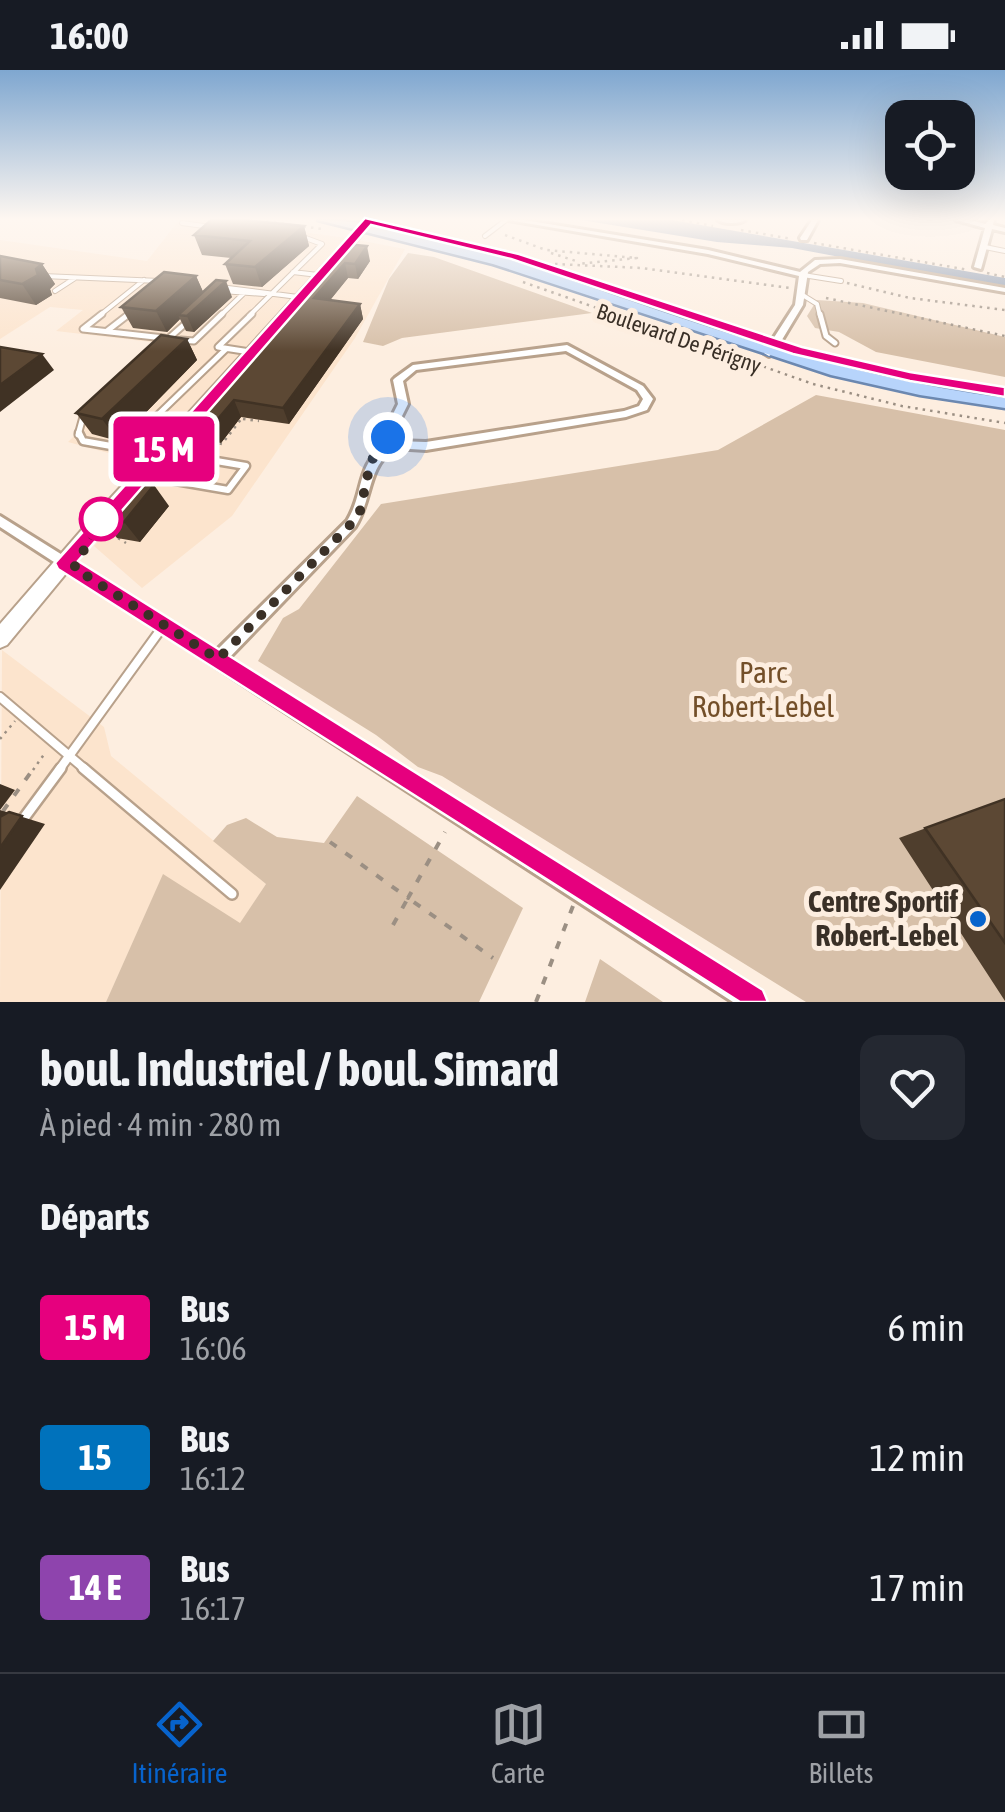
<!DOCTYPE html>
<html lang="fr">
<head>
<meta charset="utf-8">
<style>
	:root { --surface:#171b24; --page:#242831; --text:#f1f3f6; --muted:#9ea1a6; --line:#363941; --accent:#0763cc }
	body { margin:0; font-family:"Asap Condensed",sans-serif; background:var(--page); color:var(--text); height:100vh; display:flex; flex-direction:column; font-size:38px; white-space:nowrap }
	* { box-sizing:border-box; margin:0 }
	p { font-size:32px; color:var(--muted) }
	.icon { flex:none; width:55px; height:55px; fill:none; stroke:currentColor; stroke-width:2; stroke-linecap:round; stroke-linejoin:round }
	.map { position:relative; height:932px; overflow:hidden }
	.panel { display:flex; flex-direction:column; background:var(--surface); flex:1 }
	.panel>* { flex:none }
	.badge { padding:0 20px; border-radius:8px; font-size:35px; line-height:65px }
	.tools { position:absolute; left:885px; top:30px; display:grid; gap:20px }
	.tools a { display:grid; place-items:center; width:90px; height:90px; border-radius:20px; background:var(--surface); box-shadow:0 10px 40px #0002; font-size:50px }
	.you { position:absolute; width:50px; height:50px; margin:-25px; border:8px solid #fff; border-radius:50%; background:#1a73e8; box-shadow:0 0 0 15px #1a73e833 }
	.map>.badge { position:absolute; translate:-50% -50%; box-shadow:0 0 0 5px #fff }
	h2 { padding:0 40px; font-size:38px; line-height:90px }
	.round { display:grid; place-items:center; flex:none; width:105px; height:105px; border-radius:20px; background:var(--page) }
	.head { display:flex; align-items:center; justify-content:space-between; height:170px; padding:0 40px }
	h1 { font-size:48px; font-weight:700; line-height:75px }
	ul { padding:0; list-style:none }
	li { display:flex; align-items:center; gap:30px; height:130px; padding:0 40px }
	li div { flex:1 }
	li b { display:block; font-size:38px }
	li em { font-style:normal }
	li .badge { min-width:110px; font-weight:700; text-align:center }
	.status { display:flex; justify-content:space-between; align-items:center; height:70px; padding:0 50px; background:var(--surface); direction:ltr }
	.status svg { height:28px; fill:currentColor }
	.tabs { display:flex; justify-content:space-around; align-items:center; height:140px; border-top:2px solid var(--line); background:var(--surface); font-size:28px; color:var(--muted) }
	.tabs a { display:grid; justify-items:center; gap:5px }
	.tabs .active { color:var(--accent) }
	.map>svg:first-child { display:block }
	.built { fill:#fce4cd }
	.green { fill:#d7c0a9 }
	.water { fill:#8394ad }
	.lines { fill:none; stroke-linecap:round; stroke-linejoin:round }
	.lane-far4-casing { stroke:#b8a18b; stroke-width:6 }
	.lane-far3-casing { stroke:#b8a18b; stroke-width:9 }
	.lane-far2-casing { stroke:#b8a18b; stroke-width:11 }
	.lane-far1-casing { stroke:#b8a18b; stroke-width:12 }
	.lane-casing { stroke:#b8a18b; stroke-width:14 }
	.street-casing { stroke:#b8a18b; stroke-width:6 }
	.secondary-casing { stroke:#b8a18b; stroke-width:4 }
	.primary-casing { stroke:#6c88b0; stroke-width:5 }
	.path-far1 { stroke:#9b8f83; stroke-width:2.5; stroke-dasharray:2.5 5; stroke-linecap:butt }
	.path { stroke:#9b8f83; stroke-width:4; stroke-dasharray:8 11; stroke-linecap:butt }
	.lane-far4 { stroke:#fff; stroke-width:4 }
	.lane-far3 { stroke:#fff; stroke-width:5 }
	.lane-far2 { stroke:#fff; stroke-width:6 }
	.lane-far1 { stroke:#fff; stroke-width:8 }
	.lane { stroke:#fff; stroke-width:9 }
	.street { fill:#fff; fill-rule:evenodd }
	.secondary { fill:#fff; fill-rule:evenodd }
	.primary { fill:#b7d4fb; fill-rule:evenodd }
	.wall { fill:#4f3e2d }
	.shaded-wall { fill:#403224 }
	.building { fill:#5c4834; stroke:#403224; stroke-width:2.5 }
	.line { fill:#e6007e; stroke:#fff; stroke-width:2.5 }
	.walk { stroke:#3a3027; stroke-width:10; stroke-dasharray:0 18 }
	.stop-dot { fill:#fff; stroke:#e6007e; stroke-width:5 }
	.poi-dot { fill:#0763cc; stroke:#fdeee0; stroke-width:4 }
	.labels { text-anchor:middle; stroke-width:10; stroke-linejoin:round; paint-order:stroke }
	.far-street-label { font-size:22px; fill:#3a3027; stroke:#fdeee0 }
	.near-park-label { font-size:30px; fill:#734f29; stroke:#fdeee0 }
	.near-poi-label { font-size:30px; font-weight:bold; fill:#3a3027; stroke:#fdeee0; text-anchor:end }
</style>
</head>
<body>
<div class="status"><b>16:00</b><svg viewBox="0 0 49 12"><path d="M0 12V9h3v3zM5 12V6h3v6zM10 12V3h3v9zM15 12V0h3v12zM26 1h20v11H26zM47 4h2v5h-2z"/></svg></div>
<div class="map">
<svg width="1005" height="932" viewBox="0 0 1005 932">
	<rect width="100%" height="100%" fill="#fdeee0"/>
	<path class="built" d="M179,150H209L347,168L405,179L355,268L232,446L142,518L94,476L160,397L68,372L169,274L56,261L83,240L50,237L0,269V170L147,191Z
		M2,580L104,657L111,686L266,814L240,854L163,805L106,932H0Z"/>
	<path class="green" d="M408,183L434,187L592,243L402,268L383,276L363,272L389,209Z
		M817,230L863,233L1005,267V307L876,282L839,262L815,258L807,246Z
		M816,325L1005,360V932H806L442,706L418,697L376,665L258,591L283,548L299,539L381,434L718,380Z
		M357,726L523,838L479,932H106L163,804L240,853L266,814L213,771L227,755L246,748L277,767L324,773Z
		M600,889L663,932H585Z"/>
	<path class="water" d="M581,150H672L1005,208V218L792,178L717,172Z"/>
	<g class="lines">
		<defs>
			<path id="lane-far4" d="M182,153L211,157
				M485,166L506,150
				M985,177L1005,181
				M293,202L318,205
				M803,205L841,211
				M43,206L160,211
				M220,217L298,227
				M55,221L75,208
				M222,221L264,224
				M801,224L817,234L820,246
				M99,246L144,210
				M126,246L133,241
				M220,246L243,224
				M249,246L322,174L303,167"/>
			<path id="lane-far3" d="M102,244L83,259L164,268
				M820,244L826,266L835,273
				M107,261L129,244
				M169,268L186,253
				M181,270L194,271L222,244
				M250,282L218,277L252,244
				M78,365L83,347
				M145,365L138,364L226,279"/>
			<path id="lane-far2" d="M79,363L83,371L122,378L138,364
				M140,363L172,369
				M141,405L228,420L246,396L163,382"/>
			<path id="lane-far1" d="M0,627L86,700
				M59,700L164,555"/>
			<path id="lane" d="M83,698L232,824
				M24,748L61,698"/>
			<path id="street" d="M508,150H524L708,180L800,202L815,190L840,189L1005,218V222L840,193L820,194L808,202L803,235L774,283L769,286L764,283L795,235L799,206L708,184Z
				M718,150H745C739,154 724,154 718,150Z
				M812,150H818L807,170H801L800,168Z
				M956,150H969L986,154L988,150H994L993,155L1005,158V162L992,159L981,199L974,197L985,158Z
				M567,275L643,316L653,329L647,340L626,347L426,380L394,378C366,400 373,428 355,457L228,589L759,925L762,932H733L0,457V446L216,581L347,451C365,422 355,397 386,373L383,364L398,334L393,310L395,308L413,295ZM566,281L637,320L643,329L639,336L624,341L426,372L396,371L393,364L408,334L403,311L416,300Z"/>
			<path id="secondary" d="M365,150L374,151L97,466L7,575L0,578V554L85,456Z"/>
			<path id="primary" d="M318,150C410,150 539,200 628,230C752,273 874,311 1005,328V338L920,325L831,305L493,194Z"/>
		</defs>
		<use href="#lane-far4" class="lane-far4-casing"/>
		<use href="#lane-far3" class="lane-far3-casing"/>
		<use href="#lane-far2" class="lane-far2-casing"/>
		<use href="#lane-far1" class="lane-far1-casing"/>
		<use href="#lane" class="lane-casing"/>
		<use href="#street" class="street-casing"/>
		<use href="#secondary" class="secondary-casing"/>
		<use href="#primary" class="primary-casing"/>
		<path class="path-far1" d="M259,150L322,159
			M682,150L713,156
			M741,160L792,169
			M505,165L546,180L637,188L578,194
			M814,173L969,200
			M551,183L576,191
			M555,194L642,198L790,218
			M987,203L1005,207
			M523,212L813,314L902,336L1005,353
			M847,213L910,228L1005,240
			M826,228L1005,266
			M243,349L259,351
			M186,377L193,369L222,374L242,348
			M118,468L126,473
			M0,669L15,651
			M33,700L45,683"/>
		<path class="path" d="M3,741L34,698
			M330,772L408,828L445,762
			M393,855L408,828L493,888
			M536,932L573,836"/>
		<use href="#lane-far4" class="lane-far4"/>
		<use href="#lane-far3" class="lane-far3"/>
		<use href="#lane-far2" class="lane-far2"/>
		<use href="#lane-far1" class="lane-far1"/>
		<use href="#lane" class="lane"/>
		<use href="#street" class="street"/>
		<use href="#secondary" class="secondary"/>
		<use href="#primary" class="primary"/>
	</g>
	<path class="wall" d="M304,156L309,176L262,217L233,214L225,194L231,188L202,185L194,165Z
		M345,174L370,191L358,209L348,208L330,230L360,234L363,249L289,354L241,347L221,373L199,369L190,353Z
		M0,186L42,194L55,214L50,219L52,225L36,235L0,228Z
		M196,206L203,222L232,227L194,262L186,261L180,249L167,262L133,258L121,237Z
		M187,269L197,290L118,371L92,364L76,343Z
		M169,436L140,472L117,468L100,447Z
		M1005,729V931L899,768Z"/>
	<path class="shaded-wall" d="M304,156L309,176L262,217L255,197Z
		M367,176L370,191L358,209L355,194Z
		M345,193L348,208L319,244L314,228Z
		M42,194L55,214L50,219L52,225L36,235L22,214Z
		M196,206L205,226L178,245L180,249L167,262L156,241Z
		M226,211L232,227L194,262L187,246Z
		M360,234L363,249L289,354L283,338Z
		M187,269L197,290L118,371L102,349Z
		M42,284L54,300L0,342V315Z
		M234,330L241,347L221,373L212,356Z
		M154,415L169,436L140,472L124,452Z
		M0,714L15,720L0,740L45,754L0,820Z"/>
	<path class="building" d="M211,150H244L304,156L255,197L225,194L250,171L194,165Z
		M345,174L367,176L355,194L345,193L314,228L360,234L283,338L234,330L212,356L190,353Z
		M0,186L42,194L36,199L38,205L22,214L0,210Z
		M164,202L196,206L156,241L121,237Z
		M216,210L226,211L187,246L178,245Z
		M161,265L187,269L102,349L76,343Z
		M0,277L42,284L0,315Z
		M131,411L154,415L124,452L100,447Z
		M1005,729V873L925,758Z
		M9,742L22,746L0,778V747Z"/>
	<linearGradient id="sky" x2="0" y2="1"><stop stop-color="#7fa7d0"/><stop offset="0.53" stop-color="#fef7f1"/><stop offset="1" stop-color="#fef7f1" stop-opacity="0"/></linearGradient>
	<rect width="1005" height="281" fill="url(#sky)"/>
	<path class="line" d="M365,148L519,184L802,277L910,302L1005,317V327L910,311L793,284L511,189L371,155L78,491L763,920L768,932H740L58,499L55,493Z"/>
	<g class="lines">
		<path class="walk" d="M101,449L74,498L218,589L351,454L360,441L371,390L392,374L388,367"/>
	</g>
	<circle class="stop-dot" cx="101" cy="449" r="20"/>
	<circle class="poi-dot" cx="978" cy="849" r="10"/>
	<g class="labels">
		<g class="far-street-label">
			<text transform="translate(679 268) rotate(19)" y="8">Boulevard De Périgny</text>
		</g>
		<g class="near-park-label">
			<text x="763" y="613">Parc<tspan x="763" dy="34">Robert-Lebel</tspan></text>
		</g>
		<g class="near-poi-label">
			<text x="958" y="842">Centre Sportif<tspan x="958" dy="34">Robert-Lebel</tspan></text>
		</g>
	</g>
</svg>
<div class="tools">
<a><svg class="icon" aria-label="locate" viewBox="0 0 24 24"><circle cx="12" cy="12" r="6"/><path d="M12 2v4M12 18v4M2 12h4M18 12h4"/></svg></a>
</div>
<div class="you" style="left:388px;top:367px"></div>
<b class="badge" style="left:164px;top:379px;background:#e6007e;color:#fff">15 M</b>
</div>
<section class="panel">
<div class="head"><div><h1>boul. Industriel / boul. Simard</h1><p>À pied · 4 min · 280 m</p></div><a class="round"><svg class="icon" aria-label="heart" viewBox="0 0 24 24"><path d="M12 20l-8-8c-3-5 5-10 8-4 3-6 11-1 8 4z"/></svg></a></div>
<h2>Départs</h2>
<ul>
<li><span class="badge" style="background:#e6007e;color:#fff">15 M</span><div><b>Bus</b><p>16:06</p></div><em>6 min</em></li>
<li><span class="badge" style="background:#0072bc;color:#fff">15</span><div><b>Bus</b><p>16:12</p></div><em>12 min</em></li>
<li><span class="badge" style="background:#8e44ad;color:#fff">14 E</span><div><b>Bus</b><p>16:17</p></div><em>17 min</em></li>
</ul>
</section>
<nav class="tabs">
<a class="active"><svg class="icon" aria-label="directions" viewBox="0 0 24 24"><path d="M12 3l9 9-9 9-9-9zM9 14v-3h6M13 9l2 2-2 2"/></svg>Itinéraire</a>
<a><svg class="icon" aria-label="map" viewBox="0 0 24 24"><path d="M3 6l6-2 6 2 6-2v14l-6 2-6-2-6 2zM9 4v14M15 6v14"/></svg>Carte</a>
<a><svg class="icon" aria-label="tickets" viewBox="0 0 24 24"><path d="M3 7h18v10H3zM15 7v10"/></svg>Billets</a>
</nav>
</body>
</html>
